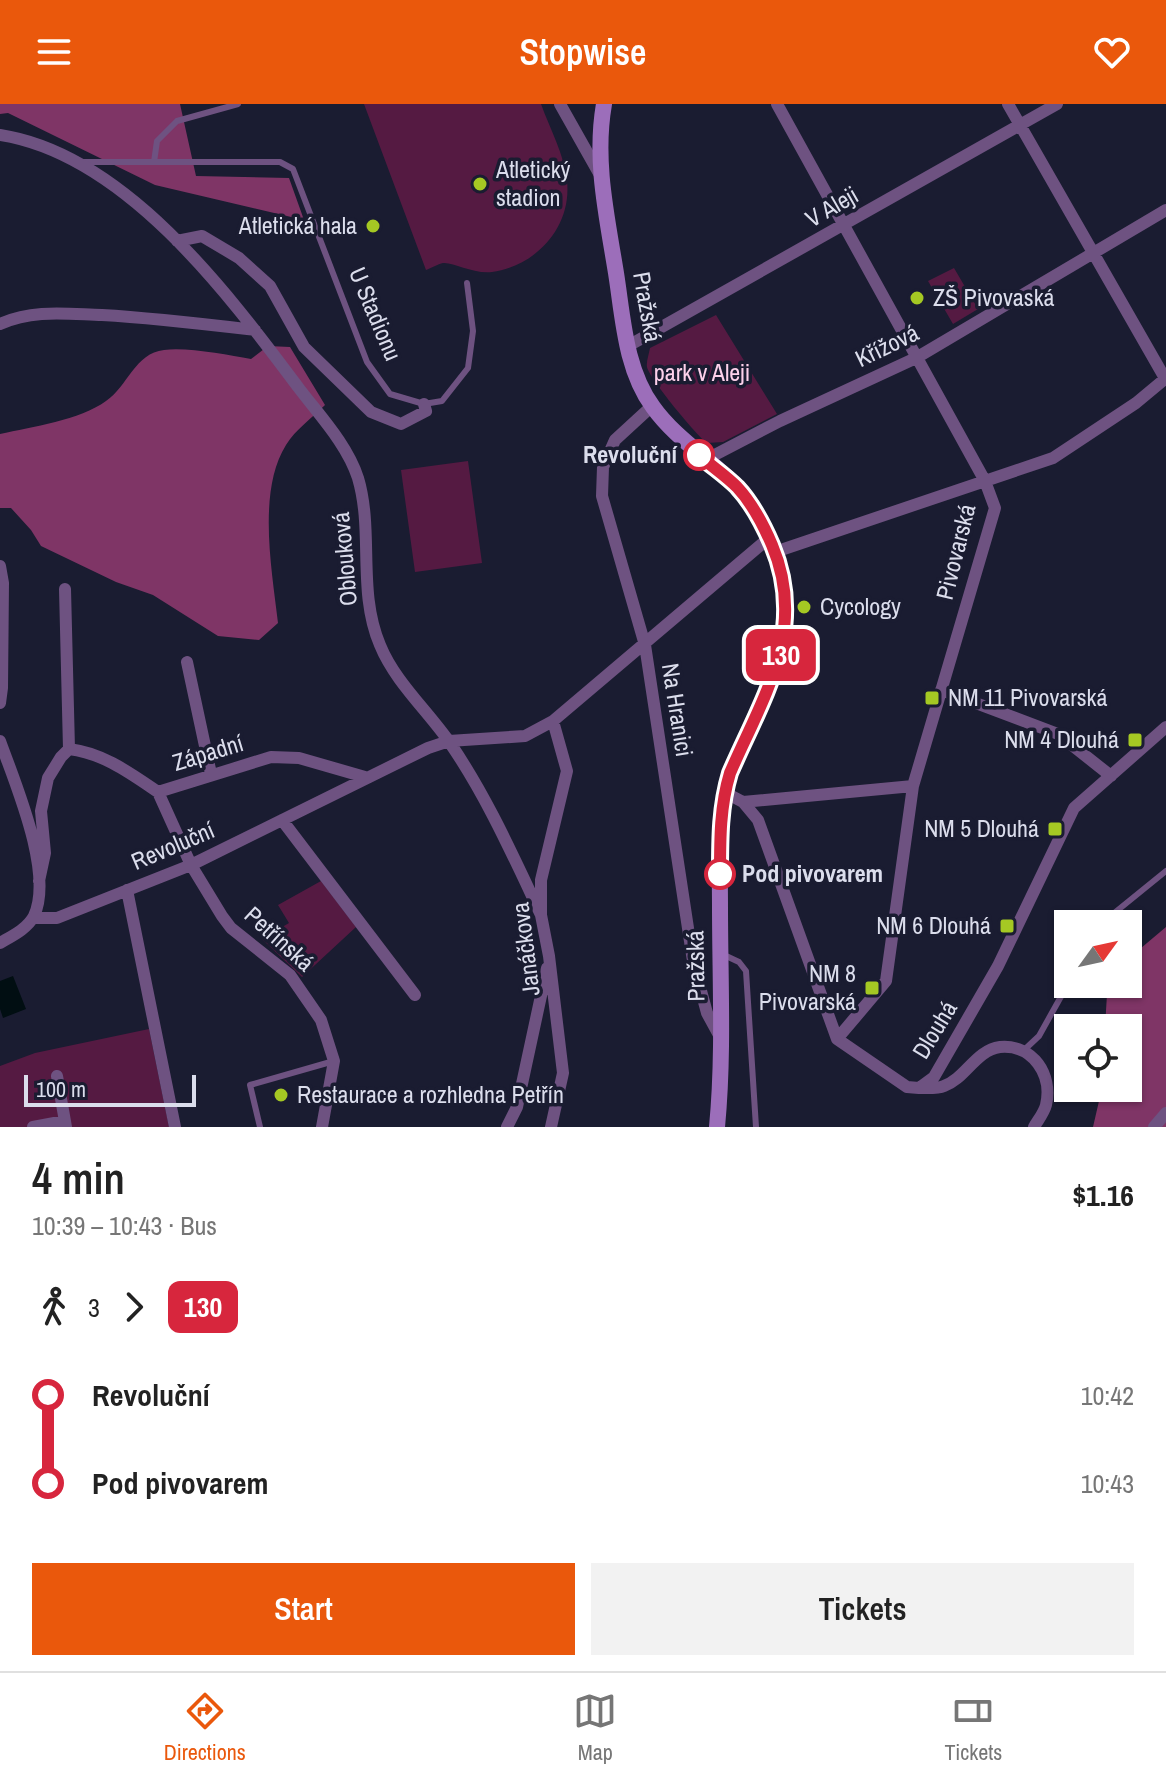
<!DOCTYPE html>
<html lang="en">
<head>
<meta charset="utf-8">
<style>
	:root { --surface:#fff; --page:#f2f2f2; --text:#222; --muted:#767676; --line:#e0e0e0; --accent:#ea580c }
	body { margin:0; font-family:"Archivo Narrow",sans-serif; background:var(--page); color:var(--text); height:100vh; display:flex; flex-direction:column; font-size:30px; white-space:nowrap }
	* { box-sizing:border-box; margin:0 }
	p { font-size:26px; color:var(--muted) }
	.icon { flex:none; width:44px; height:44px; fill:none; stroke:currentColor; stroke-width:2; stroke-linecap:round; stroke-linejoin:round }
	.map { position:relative; height:1023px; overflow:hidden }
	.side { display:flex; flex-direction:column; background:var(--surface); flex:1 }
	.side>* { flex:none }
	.badge { padding:0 16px; border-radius:12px; font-size:28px; line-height:52px }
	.needle { width:52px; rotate:57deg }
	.fabs { position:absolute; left:1054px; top:806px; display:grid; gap:16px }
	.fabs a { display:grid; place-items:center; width:88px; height:88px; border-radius:0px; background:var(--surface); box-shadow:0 2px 6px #0004; font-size:40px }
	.scale { position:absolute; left:24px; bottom:20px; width:172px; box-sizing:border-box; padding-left:8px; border:4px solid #dbddec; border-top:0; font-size:22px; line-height:28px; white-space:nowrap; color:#dbddec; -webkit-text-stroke:6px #1a1c31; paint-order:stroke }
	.map>.badge { position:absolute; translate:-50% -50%; box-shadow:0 0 0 4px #fff }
	.legs { display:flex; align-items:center; gap:12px; height:88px; padding:0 32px; font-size:26px }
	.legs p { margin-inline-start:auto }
	.head { display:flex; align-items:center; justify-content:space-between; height:136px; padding:0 32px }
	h1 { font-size:44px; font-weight:600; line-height:60px }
	.action { display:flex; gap:16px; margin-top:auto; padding:16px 32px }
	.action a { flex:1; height:92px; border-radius:0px; background:var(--accent); color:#fff; font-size:32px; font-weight:600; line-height:92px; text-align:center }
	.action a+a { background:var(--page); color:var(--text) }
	ul { padding:0 32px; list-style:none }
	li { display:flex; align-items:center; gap:28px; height:88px; font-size:30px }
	li i { display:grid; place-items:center; width:12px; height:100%; margin:0 10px; background:currentColor }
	li i::after { content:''; width:20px; height:20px; margin:-10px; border:6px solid; border-radius:50%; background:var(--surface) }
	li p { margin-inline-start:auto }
	li:first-child i { background:linear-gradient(#0000 50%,currentColor 0) }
	li:last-child i { background:linear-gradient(currentColor 50%,#0000 0) }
	header { display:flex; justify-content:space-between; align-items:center; height:104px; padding:0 32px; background:var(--accent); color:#fff; font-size:36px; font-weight:600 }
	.dock { display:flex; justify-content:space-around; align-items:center; height:112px; border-top:2px solid var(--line); background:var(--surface); font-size:22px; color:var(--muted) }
	.dock a { display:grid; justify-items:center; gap:4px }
	.dock .selected { color:var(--accent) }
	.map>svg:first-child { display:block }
	.green { fill:#551a42 }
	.forest { fill:#7f3566 }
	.water { fill:#010e12 }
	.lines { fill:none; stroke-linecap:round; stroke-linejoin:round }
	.service { stroke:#6e5281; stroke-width:6 }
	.minor { stroke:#6e5281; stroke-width:12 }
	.secondary { stroke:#9c6eba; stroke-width:16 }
	.line-1-casing { stroke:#fff; stroke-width:18 }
	.line-1 { stroke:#d7263d; stroke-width:12 }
	.poi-dot { fill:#a5c823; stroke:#1a1c31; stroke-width:3 }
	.stop-1-dot { fill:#fff; stroke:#d7263d; stroke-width:4 }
	.labels { text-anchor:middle; stroke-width:7; stroke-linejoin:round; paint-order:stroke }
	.poi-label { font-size:24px; fill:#dbddec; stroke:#1a1c31; text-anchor:start }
	.street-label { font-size:24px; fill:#dbddec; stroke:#1a1c31 }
	.park-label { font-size:24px; fill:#fdd1eb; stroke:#1a1c31 }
	.stop-label { font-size:24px; font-weight:bold; fill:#dbddec; stroke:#1a1c31; text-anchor:end }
</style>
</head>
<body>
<header><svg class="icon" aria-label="menu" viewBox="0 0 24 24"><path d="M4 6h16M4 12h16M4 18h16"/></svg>Stopwise<svg class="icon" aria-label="heart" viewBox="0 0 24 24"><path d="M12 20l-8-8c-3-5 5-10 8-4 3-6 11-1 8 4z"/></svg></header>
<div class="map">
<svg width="1166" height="1023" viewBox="0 0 1166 1023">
	<rect width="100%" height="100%" fill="#1a1c31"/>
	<path class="green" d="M364,0H541C550,25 564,50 567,77C572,123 536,162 492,168C472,170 454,158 443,159C438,160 431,164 426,166Z
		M954,164L978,205L953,220L928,177Z
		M716,211L777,310L723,338L707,339C696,331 649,274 647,263C646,258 649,250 650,244Z
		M468,357L482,459L415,468L401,366Z
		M321,777L356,823L302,873L262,835L289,819L278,801Z
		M149,925L169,1023H0V962L35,949Z"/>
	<path class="forest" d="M0,0H180L196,72L289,74L304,116L155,81L8,9L0,10Z
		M268,242L290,243L325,301C313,313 295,326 286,341C257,387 272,467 278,519L259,536L218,532L153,491L116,478L41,442L31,426L11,404H0V330C32,323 80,316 106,297C128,282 135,249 164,246C188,243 227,251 251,255Z
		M1166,823V1023H1093L1102,984H1128V924H1105L1107,890L1112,880H1128V855Z"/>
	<path class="water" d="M13,872L26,905L3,914L0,905V877Z"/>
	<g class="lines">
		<path class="service" d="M82,58H280L293,65L367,258L390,290L424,300L442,297L468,264L473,227L467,179
			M154,58L157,37L177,17L238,0
			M1107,820L1113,810L1166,767
			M724,851L739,858L746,867L756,1023
			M1023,947L1039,932L1068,880
			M260,1023L250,981L334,957"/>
		<path class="minor" d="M560,0L600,71
			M777,0L985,377L995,404L913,682L886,877L837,935
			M1008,0L1166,276
			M0,31C124,50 227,188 298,283C319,311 347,340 358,374C374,428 357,487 380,541C395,578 428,607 450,639C487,693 513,752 541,811
			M177,137L202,132L239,154L270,182L304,243L371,308L401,320L426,307L424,300
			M0,220C33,205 67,210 102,211C154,214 204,220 255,226
			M628,242L1057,0
			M652,302L615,336L603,363L602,392L645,541L693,857L707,909L720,933
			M705,356L780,317L916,254L1166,106
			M775,448L1053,354L1136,299L1166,274
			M0,462L3,479L2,584L0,599
			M65,485L69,645
			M187,558L211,670
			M941,586L1058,630L1111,672
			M0,637C15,679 54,769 34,812C27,825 12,832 0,839
			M158,688L191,761L222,812L231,824L290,871L321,916L334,957L322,1023
			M158,688L271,653L299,654L365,673
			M724,688L743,698L758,716L837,935L907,983L919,984L934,973L998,862L1074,704L1166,623
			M743,698L913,682
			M282,716L415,891
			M39,777L45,749L41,707L48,674L61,653L69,645C103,649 130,669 158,688
			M127,786L175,1023
			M33,814H57L191,761L428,644L449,637L525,632L553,617L769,434
			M57,972L66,1023
			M919,984C926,984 937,985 944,982C965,975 976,946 1000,943C1033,940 1053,971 1046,1001C1044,1009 1038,1016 1034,1023
			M33,1023L65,1017
			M507,1023L517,1003L547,864
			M551,1023L563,969L549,852L541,811V776L567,667L553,617
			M1154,1023L1166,1009"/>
		<path class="secondary" d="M604,0C594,57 607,113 616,169C623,213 625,265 653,303C675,334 710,355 736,382C752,398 762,419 771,439C808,527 764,591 730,669C717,713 720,758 720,803C720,876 724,950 717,1023"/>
	</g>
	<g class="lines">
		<defs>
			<path id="line-1" d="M699,351C711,362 725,371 737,383C752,399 763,420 772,441C808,526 763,593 730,669C720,702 720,735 720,770"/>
		</defs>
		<use href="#line-1" class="line-1-casing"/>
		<use href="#line-1" class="line-1"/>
	</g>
	<g class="poi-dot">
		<circle cx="480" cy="80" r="8"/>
		<circle cx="373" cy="122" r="8"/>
		<circle cx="917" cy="194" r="8"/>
		<circle cx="804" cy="503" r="8"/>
		<rect x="924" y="586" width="16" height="16" rx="4"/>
		<rect x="1127" y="628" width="16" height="16" rx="4"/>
		<rect x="1047" y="717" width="16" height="16" rx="4"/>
		<rect x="999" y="814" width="16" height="16" rx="4"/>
		<rect x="864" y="876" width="16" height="16" rx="4"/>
		<circle cx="281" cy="991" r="8"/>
	</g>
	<g class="stop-1-dot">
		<circle cx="699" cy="351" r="14"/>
		<circle cx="720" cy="770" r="14"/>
	</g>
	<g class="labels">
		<g class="poi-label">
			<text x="496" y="74">Atletický<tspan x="496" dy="28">stadion</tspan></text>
			<text x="357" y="130" text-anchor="end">Atletická hala</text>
			<text x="933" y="202">ZŠ Pivovaská</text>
			<text x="820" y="511">Cycology</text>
			<text x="948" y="602">NM 11 Pivovarská</text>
			<text x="1119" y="644" text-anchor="end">NM 4 Dlouhá</text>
			<text x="1039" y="733" text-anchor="end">NM 5 Dlouhá</text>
			<text x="991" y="830" text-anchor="end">NM 6 Dlouhá</text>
			<text x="856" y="878" text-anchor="end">NM 8<tspan x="856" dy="28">Pivovarská</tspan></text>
			<text x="297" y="999">Restaurace a rozhledna Petřín</text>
		</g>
		<g class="street-label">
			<text transform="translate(832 103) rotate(-30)" y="8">V Aleji</text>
			<text transform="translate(647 203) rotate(80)" y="8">Pražská</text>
			<text transform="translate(375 210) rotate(67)" y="8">U Stadionu</text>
			<text transform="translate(887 242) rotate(-26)" y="8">Křížová</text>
			<text transform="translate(956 448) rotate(-76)" y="8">Pivovarská</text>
			<text transform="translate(345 455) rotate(-95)" y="8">Oblouková</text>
			<text transform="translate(677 606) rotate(81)" y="8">Na Hranici</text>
			<text transform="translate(208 649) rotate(-17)" y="8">Západní</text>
			<text transform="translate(173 742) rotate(-23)" y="8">Revoluční</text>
			<text transform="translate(279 835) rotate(42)" y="8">Petřínská</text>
			<text transform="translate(526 845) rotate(-97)" y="8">Janáčkova</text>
			<text transform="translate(696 862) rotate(-91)" y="8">Pražská</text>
			<text transform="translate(935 926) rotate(-59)" y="8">Dlouhá</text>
		</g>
		<g class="park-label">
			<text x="702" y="277">park v Aleji</text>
		</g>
		<g class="stop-label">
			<text x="677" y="359">Revoluční</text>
			<text x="742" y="778" text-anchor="start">Pod pivovarem</text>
		</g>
	</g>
</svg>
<div class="fabs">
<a><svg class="needle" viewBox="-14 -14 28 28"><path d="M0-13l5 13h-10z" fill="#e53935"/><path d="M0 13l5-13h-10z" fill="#767676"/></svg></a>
<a><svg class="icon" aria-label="locate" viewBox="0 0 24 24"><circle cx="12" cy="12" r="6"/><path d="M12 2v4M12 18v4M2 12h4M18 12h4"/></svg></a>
</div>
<div class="scale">100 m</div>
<b class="badge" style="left:781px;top:551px;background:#d7263d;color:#fff">130</b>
</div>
<section class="side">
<div class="head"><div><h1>4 min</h1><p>10:39 – 10:43 · Bus</p></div><b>$1.16</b></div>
<div class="legs"><svg class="icon" aria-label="walk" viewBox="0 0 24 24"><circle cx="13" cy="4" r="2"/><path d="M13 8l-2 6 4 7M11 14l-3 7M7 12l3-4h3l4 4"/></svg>3<svg class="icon" aria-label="forward" viewBox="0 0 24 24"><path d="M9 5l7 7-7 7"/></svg><b class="badge" style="background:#d7263d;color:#fff">130</b></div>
<ul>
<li><i style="color:#d7263d"></i><b>Revoluční</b><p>10:42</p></li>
<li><i style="color:#d7263d"></i><b>Pod pivovarem</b><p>10:43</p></li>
</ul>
<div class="action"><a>Start</a><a>Tickets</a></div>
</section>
<nav class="dock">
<a class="selected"><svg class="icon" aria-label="directions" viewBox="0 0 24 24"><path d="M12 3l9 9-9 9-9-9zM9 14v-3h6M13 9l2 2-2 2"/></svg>Directions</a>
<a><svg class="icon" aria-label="map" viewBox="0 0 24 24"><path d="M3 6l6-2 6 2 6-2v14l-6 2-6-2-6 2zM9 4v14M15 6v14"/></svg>Map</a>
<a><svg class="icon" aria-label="tickets" viewBox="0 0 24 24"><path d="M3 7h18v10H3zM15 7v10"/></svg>Tickets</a>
</nav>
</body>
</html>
